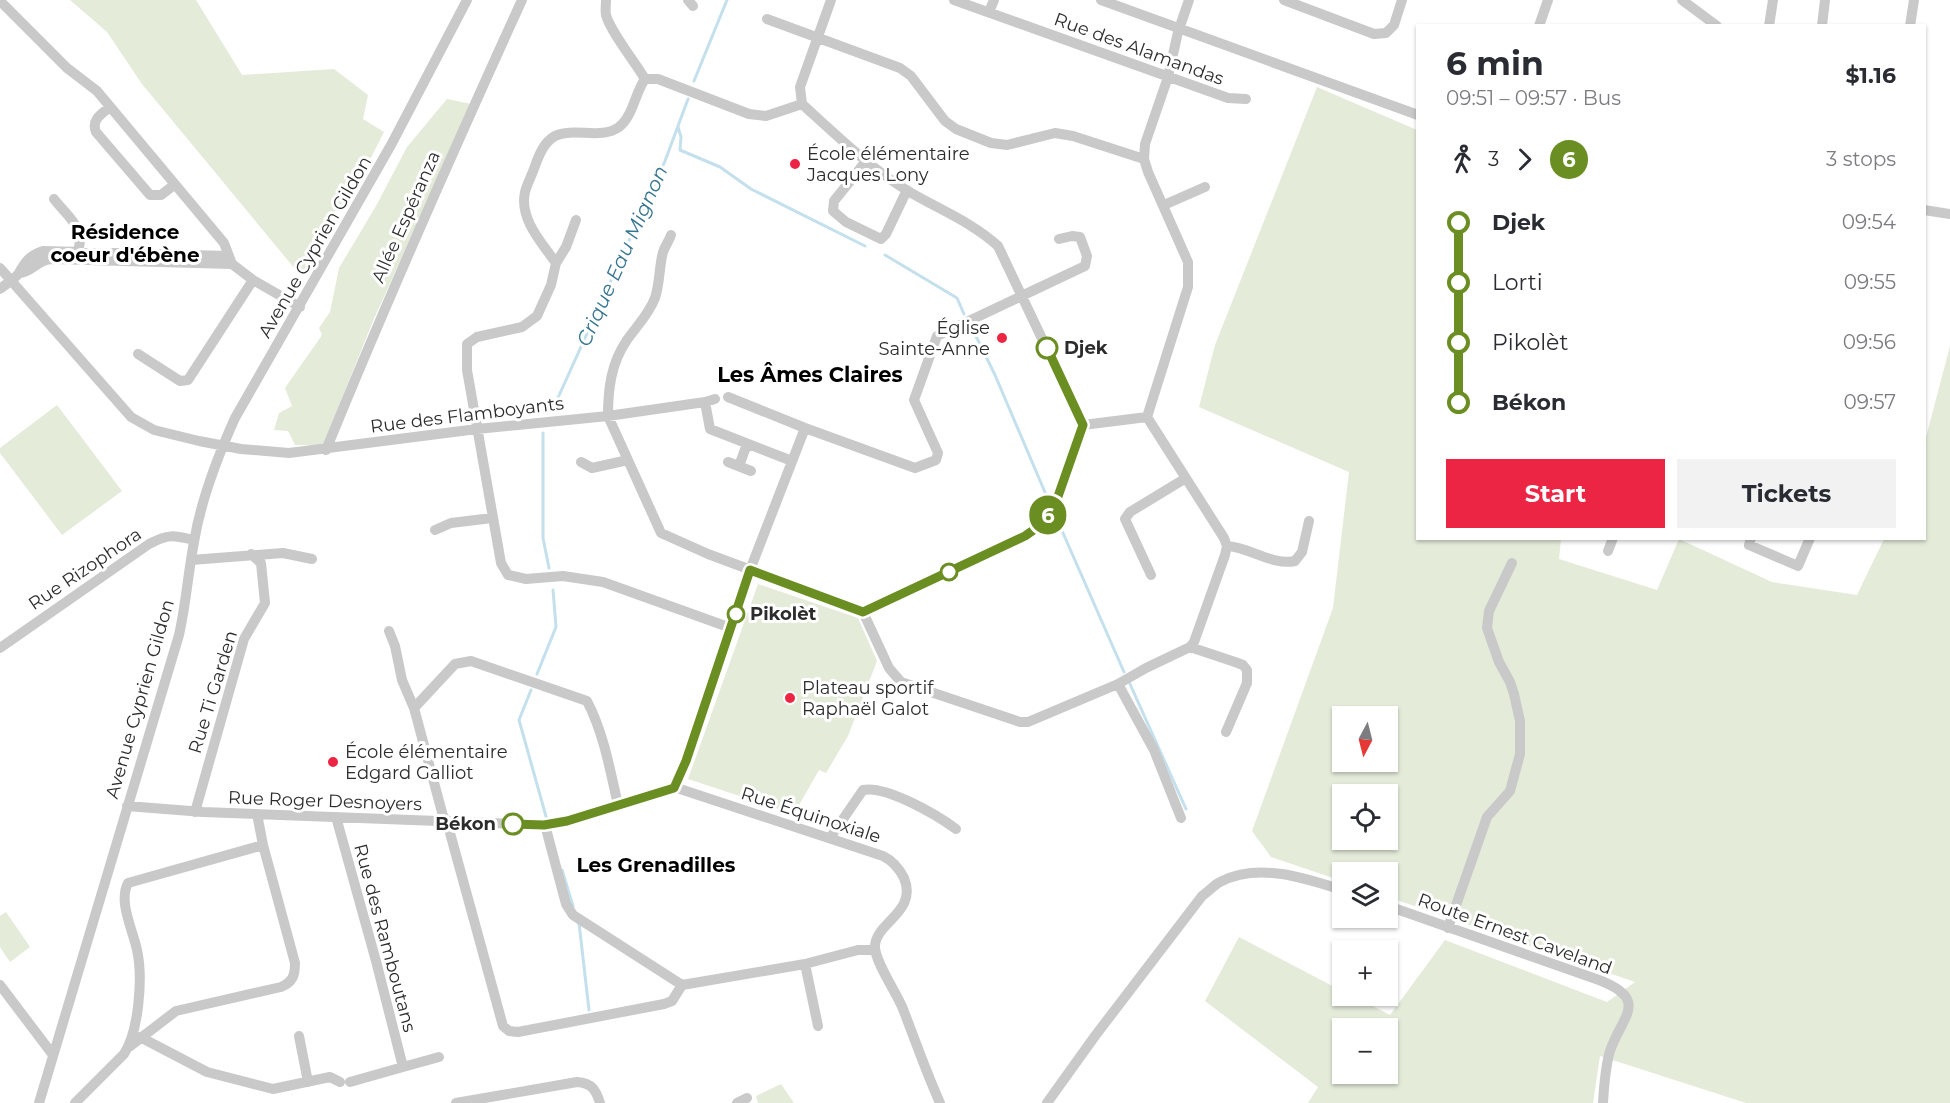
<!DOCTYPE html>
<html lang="en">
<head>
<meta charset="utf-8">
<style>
	:root { --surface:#fff; --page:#f2f2f3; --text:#2b2b33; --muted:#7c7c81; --accent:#ed2544 }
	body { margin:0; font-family:Montserrat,sans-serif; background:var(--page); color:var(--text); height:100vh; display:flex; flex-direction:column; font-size:22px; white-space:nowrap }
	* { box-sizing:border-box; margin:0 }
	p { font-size:20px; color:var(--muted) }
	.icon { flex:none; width:33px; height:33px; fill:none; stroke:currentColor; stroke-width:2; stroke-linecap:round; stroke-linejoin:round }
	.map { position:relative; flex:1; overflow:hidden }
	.sheet { position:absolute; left:1416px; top:24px; width:510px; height:516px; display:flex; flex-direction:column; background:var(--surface); border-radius:0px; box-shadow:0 2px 4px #0004 }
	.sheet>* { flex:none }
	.badge { padding:0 12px; border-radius:20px; font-size:21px; line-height:39px }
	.needle { width:39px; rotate:187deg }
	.controls { position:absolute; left:1332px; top:706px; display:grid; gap:12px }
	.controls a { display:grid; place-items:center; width:66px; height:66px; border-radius:0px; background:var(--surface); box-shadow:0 2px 4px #0004; font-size:30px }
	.map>.badge { position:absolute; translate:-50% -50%; box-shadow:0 0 0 3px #fff }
	.legs { display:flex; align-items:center; gap:9px; height:66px; padding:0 30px; font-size:20px }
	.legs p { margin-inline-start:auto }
	.head { display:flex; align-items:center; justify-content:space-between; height:102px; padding:0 30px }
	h1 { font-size:33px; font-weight:700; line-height:45px }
	.primary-button { display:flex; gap:12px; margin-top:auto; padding:12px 30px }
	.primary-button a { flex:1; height:69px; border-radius:0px; background:var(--accent); color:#fff; font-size:24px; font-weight:700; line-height:69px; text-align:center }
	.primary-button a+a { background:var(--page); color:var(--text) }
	ul { padding:0 30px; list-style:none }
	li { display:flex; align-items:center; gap:21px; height:60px; font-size:22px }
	li i { display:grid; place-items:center; width:9px; height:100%; margin:0 8px; background:currentColor }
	li i::after { content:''; width:15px; height:15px; margin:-8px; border:4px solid; border-radius:50%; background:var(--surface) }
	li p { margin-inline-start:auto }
	li:first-child i { background:linear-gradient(#0000 50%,currentColor 0) }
	li:last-child i { background:linear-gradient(currentColor 50%,#0000 0) }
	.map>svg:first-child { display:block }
	.green { fill:#e4ebd9; fill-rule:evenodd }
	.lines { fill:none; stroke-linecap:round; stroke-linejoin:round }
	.stream { stroke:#c3e0ec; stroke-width:3 }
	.minor { stroke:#c9c9c9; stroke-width:10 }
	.line-1-casing { stroke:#fff; stroke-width:14 }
	.line-1 { stroke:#6b8e23; stroke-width:9 }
	.poi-dot { fill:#ed2544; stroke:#fff; stroke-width:2 }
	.stop-1-dot { fill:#fff; stroke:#6b8e23; stroke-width:3 }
	.labels { text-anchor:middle; stroke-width:6; stroke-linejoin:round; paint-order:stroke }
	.street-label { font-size:18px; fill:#2c2c2c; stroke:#fff }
	.poi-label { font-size:18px; fill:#2c2c2c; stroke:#fff; text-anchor:start }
	.stop-label { font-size:18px; font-weight:bold; fill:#2c2c2c; stroke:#fff; text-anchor:start }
	.neighbourhood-label { font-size:20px; font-weight:bold; fill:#000; stroke:#fff }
	.water-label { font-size:20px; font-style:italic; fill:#377691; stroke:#fff }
	.quarter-label { font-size:21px; font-weight:bold; fill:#000; stroke:#fff }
</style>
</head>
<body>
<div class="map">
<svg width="1950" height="1103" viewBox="0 0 1950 1103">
	<rect width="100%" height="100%" fill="#fff"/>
	<path class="green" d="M70,0H196L242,75L334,69L368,95L363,119L384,132L353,193L333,214L328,233L317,254L300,275L142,84L107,32Z
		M1317,87L1417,130L1418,538L1561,539L1559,559L1657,590L1679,539L1772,582L1857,595L1884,539L1924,538L1925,441L1950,346V1103H1746L1600,1056L1593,1103H1308L1318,1087L1205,1001L1239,937L1342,991V996H1353L1390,1015L1445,940L1607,1002L1635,982L1388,897V873H1342V881L1271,857L1252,831L1333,608L1349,472L1199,407L1215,345ZM1342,717H1388V762H1342ZM1342,795H1388V840H1342ZM1342,1029H1388V1074H1342Z
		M447,99L471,104L373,321L323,445H295L288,431L274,430L279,413L292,406L285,388L322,335L319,328L330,312L339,268L376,206L407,147Z
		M57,405L122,491L62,535L0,453V448Z
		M758,584L858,618L877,661L848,736L826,773L819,770L794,814L688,779Z
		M6,912L30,947L10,962L0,947V916Z
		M781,1084L794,1103H758L756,1096Z"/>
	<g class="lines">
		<path class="stream" d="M694,81L727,0
			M678,127L681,137L680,150L720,167L751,189L865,246
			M885,255L957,298L964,314
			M970,324L995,375L1047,497
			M552,411L665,161L688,99
			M543,433V538L549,568
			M1056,517L1124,672
			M537,674L556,627L553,590
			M1130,684L1186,809
			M531,690L519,720L547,820
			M562,870L573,906
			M579,923L589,1010"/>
		<path class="minor" d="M606,0C606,5 605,10 606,15C610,31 635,62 645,79
			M688,0L693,6
			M831,0L800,87L802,104C835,134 870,168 908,191C938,209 972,222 998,246L1083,425L1055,505L1042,524L1025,536L863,612
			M954,0L1228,98L1246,99
			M1101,0L1418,115
			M1284,0L1374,34L1386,33L1394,25L1402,0
			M1682,0L1717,26
			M0,1L67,68L97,91L224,243L232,264L253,280L300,307
			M989,12L994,0
			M767,19L900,68L911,76L945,121L956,129L991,143L1007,145L1055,133L1073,136L1144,159
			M1539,26L1548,0
			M1769,26L1773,0
			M1822,26L1825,0
			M1910,26L1914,0
			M110,107C101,114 91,120 96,132L150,195H161L174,185
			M867,160L834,201L833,211L846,222L881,239L886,234L907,190
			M54,199C67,216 88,230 77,252
			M1164,205L1205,187
			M1924,210L1950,214
			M671,235C669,241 665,246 663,252C659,267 660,283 655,298C649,314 636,327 627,340C611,363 608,389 608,416L661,533L708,554L863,612
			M556,263L566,247L576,220
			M0,268L131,417L154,430L199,441L241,449L289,453L477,429L608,416L705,402L715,399
			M19,273C33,272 36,260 52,259L232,264
			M0,289C6,284 15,279 19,273C25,262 30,255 43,251L228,256
			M138,354L180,381L188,380L253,280
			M728,397L805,428L915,468L936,460L938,453L914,400L937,336L1085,266L1087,256L1080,237L1072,236L1059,239
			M705,402L710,429L792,461
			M1147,417L1188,287V262L1148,172L1144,159L1145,144L1168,77L1178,32L1189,0
			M1083,425L1147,417
			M326,450C388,298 454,149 522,0
			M581,462L592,468L628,460
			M728,462L751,471
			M739,466L747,444
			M435,530L451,523L492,518
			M1751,538L1749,545L1798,566L1810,538
			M1227,546C1249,547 1273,566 1295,561L1302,552L1309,521
			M1608,551L1613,538
			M191,560L283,553L312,559
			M1151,575L1125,519L1130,512L1186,478
			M863,612L889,668L901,682L1020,722H1028L1118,684L1146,668L1190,647L1194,642L1225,555L1227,546L1224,538L1147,417
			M731,628L603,582L563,576L526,579L508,575L501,563L467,370V344L477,337L522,327L537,316L551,285L556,263C542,243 519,219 525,192C527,184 532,175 535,166C539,155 544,142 555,136C574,127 601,140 619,127C633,116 635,93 645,79H658L749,114L766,116L802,104
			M389,631L395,646L402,680L414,708L443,816L447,822L503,1026L509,1031L518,1032L664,1004L672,1001L682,985
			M1190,647L1235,662L1243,665L1247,670V683L1226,732
			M0,648L149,544C168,534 173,535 194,540
			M1118,684L1154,750L1181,818
			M414,708L455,664L471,661L587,701C604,734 610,770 618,805
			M674,787L883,856C893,861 899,868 904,878C918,912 876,922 875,946C874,961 897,993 903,1009C915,1040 926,1072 940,1103
			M127,806L203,812L545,825L567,821L674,787L686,761L750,570L805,428
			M195,812L244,639L265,603L261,563L251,554
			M336,817L376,961L403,1067L350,1082
			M545,825L566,904L573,915L682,985
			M830,838L863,790C886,785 937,815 956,829
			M1388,906L1599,980C1651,1000 1621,1017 1610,1051C1605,1068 1604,1086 1603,1103
			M1448,928L1487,817L1510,791L1520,754V721L1514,694L1510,682L1499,662L1487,628L1489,611L1512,563
			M805,964L818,1026
			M0,985L53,1055
			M682,985L805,964L858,950H875
			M299,1036L308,1082
			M140,1037L207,1072L273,1089L330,1077L340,1082
			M129,1047L176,1011L281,987C293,982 295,975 295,963L263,845L257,814
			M403,1067L439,1057
			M39,1103L179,635C186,604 188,573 194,542C201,499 217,458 235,418L391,145L467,0
			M75,1103L124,1054C139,1031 143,977 137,950C133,930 118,902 128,883L263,845
			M456,1103L577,1082C592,1083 596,1090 600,1103
			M737,1103L747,1098
			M1047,1103L1095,1036L1202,896C1208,892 1214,885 1220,882C1258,862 1305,878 1342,890"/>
	</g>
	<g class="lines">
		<defs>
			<path id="line-1" d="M513,824L544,825L567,821L674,788L686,761L750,570L863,612L1025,536L1042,524L1055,505L1083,425L1047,348"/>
		</defs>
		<use href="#line-1" class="line-1-casing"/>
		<use href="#line-1" class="line-1"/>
	</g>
	<g class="poi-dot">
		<circle cx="795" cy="164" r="6"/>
		<circle cx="1002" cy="338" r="6"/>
		<circle cx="790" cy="698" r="6"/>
		<circle cx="333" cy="762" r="6"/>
	</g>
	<g class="stop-1-dot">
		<circle cx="1047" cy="348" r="10"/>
		<circle cx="949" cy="572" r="8"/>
		<circle cx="736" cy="614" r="8"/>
		<circle cx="513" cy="824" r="10"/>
	</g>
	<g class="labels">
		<g class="street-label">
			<text transform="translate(1139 49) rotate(20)" y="6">Rue des Alamandas</text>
			<text transform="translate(406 217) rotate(-66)" y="6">Allée Espéranza</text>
			<text transform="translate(315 247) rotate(-60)" y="6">Avenue Cyprien Gildon</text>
			<text transform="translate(467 415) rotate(-7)" y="6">Rue des Flamboyants</text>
			<text transform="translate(85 569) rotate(-34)" y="6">Rue Rizophora</text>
			<text transform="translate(213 692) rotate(-73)" y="6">Rue Ti Garden</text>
			<text transform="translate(140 699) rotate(-74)" y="6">Avenue Cyprien Gildon</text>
			<text transform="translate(325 801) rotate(2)" y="6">Rue Roger Desnoyers</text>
			<text transform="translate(811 815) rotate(18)" y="6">Rue Équinoxiale</text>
			<text transform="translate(1515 934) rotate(20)" y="6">Route Ernest Caveland</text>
			<text transform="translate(385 938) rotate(75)" y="6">Rue des Ramboutans</text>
		</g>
		<g class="poi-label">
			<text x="807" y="160">École élémentaire<tspan x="807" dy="21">Jacques Lony</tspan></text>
			<text x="990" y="334" text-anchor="end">Église<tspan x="990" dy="21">Sainte-Anne</tspan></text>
			<text x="802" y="694">Plateau sportif<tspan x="802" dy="21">Raphaël Galot</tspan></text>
			<text x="345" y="758">École élémentaire<tspan x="345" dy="21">Edgard Galliot</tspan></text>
		</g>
		<g class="stop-label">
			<text x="1064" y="354">Djek</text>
			<text x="750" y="620">Pikolèt</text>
			<text x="496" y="830" text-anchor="end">Békon</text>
		</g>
		<g class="neighbourhood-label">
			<text x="125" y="239">Résidence<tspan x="125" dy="23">coeur d'ébène</tspan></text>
			<text x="656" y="872">Les Grenadilles</text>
		</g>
		<g class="water-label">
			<text transform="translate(622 256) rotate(-66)" y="7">Crique Eau Mignon</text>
		</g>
		<g class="quarter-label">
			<text x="810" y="382">Les Âmes Claires</text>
		</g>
	</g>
</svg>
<div class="controls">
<a><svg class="needle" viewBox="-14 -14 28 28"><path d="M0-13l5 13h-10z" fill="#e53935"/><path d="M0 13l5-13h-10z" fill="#7c7c81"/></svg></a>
<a><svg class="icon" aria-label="locate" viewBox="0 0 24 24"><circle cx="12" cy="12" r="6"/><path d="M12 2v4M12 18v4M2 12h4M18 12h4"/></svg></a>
<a><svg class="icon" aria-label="layers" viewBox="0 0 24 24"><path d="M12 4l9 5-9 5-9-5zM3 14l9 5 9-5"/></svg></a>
<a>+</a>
<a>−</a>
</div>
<b class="badge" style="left:1048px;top:515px;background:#6b8e23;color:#fff">6</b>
<section class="sheet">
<div class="head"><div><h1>6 min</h1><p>09:51 – 09:57 · Bus</p></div><b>$1.16</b></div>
<div class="legs"><svg class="icon" aria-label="walk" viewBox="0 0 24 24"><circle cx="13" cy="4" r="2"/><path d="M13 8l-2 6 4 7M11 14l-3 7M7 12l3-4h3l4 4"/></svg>3<svg class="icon" aria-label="forward" viewBox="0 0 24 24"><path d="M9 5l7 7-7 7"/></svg><b class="badge" style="background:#6b8e23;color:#fff">6</b><p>3 stops</p></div>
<ul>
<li><i style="color:#6b8e23"></i><b>Djek</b><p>09:54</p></li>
<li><i style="color:#6b8e23"></i><span>Lorti</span><p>09:55</p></li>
<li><i style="color:#6b8e23"></i><span>Pikolèt</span><p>09:56</p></li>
<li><i style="color:#6b8e23"></i><b>Békon</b><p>09:57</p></li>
</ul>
<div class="primary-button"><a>Start</a><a>Tickets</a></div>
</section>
</div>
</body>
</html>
